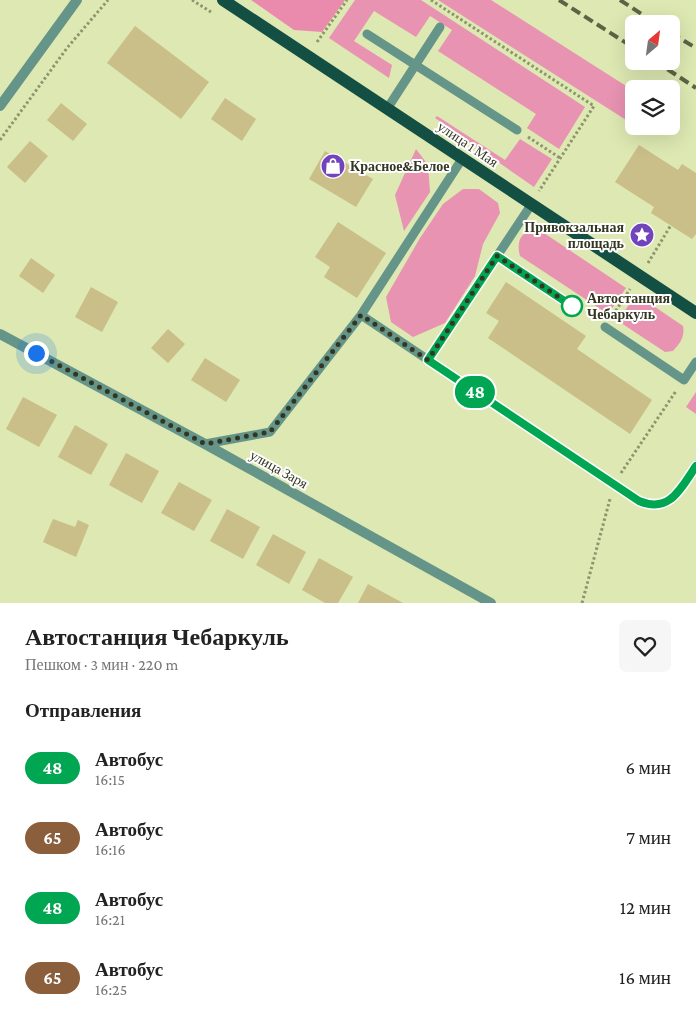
<!DOCTYPE html>
<html lang="ru">
<head>
<meta charset="utf-8">
<style>
	:root { --surface:#fff; --page:#f6f6f6; --text:#222; --muted:#767676 }
	body { margin:0; font-family:"Crimson Pro",serif; background:var(--page); color:var(--text); height:100vh; display:flex; flex-direction:column; font-size:19px; white-space:nowrap }
	* { box-sizing:border-box; margin:0 }
	p { font-size:16px; color:var(--muted) }
	.icon { flex:none; width:28px; height:28px; fill:none; stroke:currentColor; stroke-width:2; stroke-linecap:round; stroke-linejoin:round }
	.map { position:relative; height:603px; overflow:hidden }
	.side { display:flex; flex-direction:column; background:var(--surface); flex:1 }
	.side>* { flex:none }
	.badge { padding:0 10px; border-radius:16px; font-size:18px; line-height:32px }
	.needle { width:32px; rotate:29deg }
	.controls { position:absolute; left:625px; top:15px; display:grid; gap:10px }
	.controls a { display:grid; place-items:center; width:55px; height:55px; border-radius:8px; background:var(--surface); box-shadow:0 5px 20px #0002; font-size:25px }
	.you { position:absolute; width:25px; height:25px; margin:-12px; border:4px solid #fff; border-radius:50%; background:#1a73e8; box-shadow:0 0 0 8px #1a73e833 }
	.map>.badge { position:absolute; translate:-50% -50%; box-shadow:0 0 0 2px #fff }
	h2 { padding:0 25px; font-size:19px; line-height:45px }
	.round { display:grid; place-items:center; flex:none; width:52px; height:52px; border-radius:8px; background:var(--page) }
	.overview { display:flex; align-items:center; justify-content:space-between; height:85px; padding:0 25px }
	h1 { font-size:24px; font-weight:700; line-height:38px }
	ul { padding:0; list-style:none }
	li { display:flex; align-items:center; gap:15px; height:70px; padding:0 25px }
	li div { flex:1 }
	li b { display:block; font-size:19px }
	li em { font-style:normal }
	li .badge { min-width:55px; font-weight:700; text-align:center }
	.map>svg:first-child { display:block }
	.green { fill:#e793b1 }
	.forest { fill:#ea8bae }
	.building { fill:#cabe89 }
	.lines { fill:none; stroke-linecap:round; stroke-linejoin:round }
	.path { stroke:#8d946e; stroke-width:3; stroke-dasharray:2.5 2.5; stroke-linecap:butt }
	.service { stroke:#659589; stroke-width:9 }
	.minor { stroke:#659589; stroke-width:10 }
	.primary { stroke:#144f44; stroke-width:12 }
	.rail { stroke:#5d6345; stroke-width:4; stroke-dasharray:10 5; stroke-linecap:butt }
	.line-casing { stroke:#fff; stroke-width:11 }
	.line { stroke:#00a651; stroke-width:8 }
	.walk { stroke:#333721; stroke-width:5; stroke-dasharray:0 9 }
	.stop-dot { fill:#fff; stroke:#00a651; stroke-width:2.5 }
	.labels { text-anchor:middle; stroke-width:4; stroke-linejoin:round; paint-order:stroke }
	.street-label { font-size:14px; fill:#333721; stroke:#fff }
	.poi-label { font-size:14px; font-weight:bold; fill:#333721; stroke:#fff; text-anchor:start }
	.stop-label { font-size:14px; font-weight:bold; fill:#333721; stroke:#fff; text-anchor:start }
</style>
</head>
<body>
<div class="map">
<svg width="696" height="603" viewBox="0 0 696 603">
	<rect width="100%" height="100%" fill="#dde8b2"/>
	<path class="green" d="M355,0H421L585,107L559,149L527,128L536,114L438,51L452,30L430,16L416,37L374,11L354,41L392,65L389,78L329,38Z
		M438,0H491L634,91V125Z
		M437,116L505,160L520,139L552,159L534,187L435,118Z
		M416,149L428,165L430,192L404,231L395,195Z
		M463,189H479L498,203L500,213L483,244L475,276L445,323L413,337L391,322L386,297L420,238L443,204Z
		M538,229L626,288L608,314L520,256C516,240 521,231 538,229Z
		M636,294L683,326C685,337 680,343 673,351L665,352L618,321Z
		M696,392V414L686,407Z"/>
	<path class="forest" d="M251,0H345L322,32L294,30Z"/>
	<path class="building" d="M135,26L209,82L181,119L107,63Z
		M225,98L256,119L242,141L211,119Z
		M61,103L87,124L73,141L47,120Z
		M30,141L48,156L25,183L7,167Z
		M639,145L678,170L682,164L696,173V234L692,239L651,213L654,207L615,182Z
		M325,151L373,179L356,207L309,179Z
		M338,222L386,253L357,298L324,277L330,267L315,257Z
		M31,258L55,275L43,293L19,276Z
		M506,282L586,336L577,349L652,400L630,434L488,338L499,321L486,313Z
		M91,287L118,302L102,332L75,317Z
		M168,329L185,344L168,363L151,348Z
		M205,358L240,380L226,402L191,380Z
		M23,397L57,415L39,447L6,429Z
		M75,425L108,444L91,475L58,457Z
		M126,453L159,471L142,503L109,485Z
		M179,482L212,500L194,531L161,513Z
		M227,509L260,527L243,559L210,541Z
		M53,519L75,527L78,520L89,525L76,557L43,542Z
		M273,534L306,552L289,584L256,565Z
		M319,558L353,577L338,603H325L302,590Z
		M368,584L403,603H358Z"/>
	<g class="lines">
		<path class="path" d="M192,0L211,12
			M431,0L594,106L539,191
			M317,42L347,0
			M528,137L560,158
			M0,140L67,48L108,0
			M648,263L671,225
			M613,315L630,289
			M621,473L676,391
			M582,603L610,499"/>
		<path class="service" d="M367,34L517,130
			M387,109L440,27
			M497,256L573,306
			M361,315L639,501C670,514 681,488 696,465
			M605,327L684,380L696,362
			M428,360L531,205
			M205,444L270,432L361,315L462,159"/>
		<path class="minor" d="M0,106L77,0
			M0,334L205,444L491,603"/>
		<path class="primary" d="M223,0L696,313"/>
		<path class="rail" d="M559,0L634,48
			M620,0L657,24
			M671,33L696,48
			M655,61L696,88"/>
	</g>
	<g class="lines">
		<defs>
			<path id="line" d="M572,306L497,256L428,360L639,501C670,514 681,488 696,466"/>
		</defs>
		<use href="#line" class="line-casing"/>
		<use href="#line" class="line"/>
		<path class="walk" d="M36,353L205,444L270,432L361,315L428,360L497,256L572,306"/>
	</g>
	<defs>
		<symbol id="shop-disc" viewBox="-11 -11 22 22"><circle r="9.5" fill="#7244bc" stroke="#fff"/><path d="M-5-2.5h2.3a2.7 3.5 0 0 1 5.4 0H5L5.5 6h-11ZM-1.5-2.5h3a1.5 2.3 0 0 0-3 0Z" fill="#fff"/></symbol>
		<symbol id="sight-disc" viewBox="-11 -11 22 22"><circle r="9.5" fill="#7244bc" stroke="#fff"/><path d="M0-6L1.8-2.2L6-1.7L2.9 1.2L3.7 5.4L0 3.3L-3.7 5.4L-2.9 1.2L-6-1.7L-1.8-2.2Z" fill="#fff"/></symbol>
	</defs>
	<g fill-rule="evenodd">
		<use href="#shop-disc" x="319" y="152" width="28" height="28"/>
		<use href="#sight-disc" x="628" y="221" width="28" height="28"/>
	</g>
	<circle class="stop-dot" cx="572" cy="306" r="10"/>
	<g class="labels">
		<g class="street-label">
			<text transform="translate(468 144) rotate(34)" y="5">улица 1 Мая</text>
			<text transform="translate(279 469) rotate(29)" y="5">улица Заря</text>
		</g>
		<g class="poi-label">
			<text x="350" y="171">Красное&amp;Белое</text>
			<text x="624" y="232" text-anchor="end">Привокзальная<tspan x="624" dy="16">площадь</tspan></text>
		</g>
		<g class="stop-label">
			<text x="587" y="303">Автостанция<tspan x="587" dy="16">Чебаркуль</tspan></text>
		</g>
	</g>
</svg>
<div class="controls">
<a><svg class="needle" viewBox="-14 -14 28 28"><path d="M0-13l5 13h-10z" fill="#e53935"/><path d="M0 13l5-13h-10z" fill="#767676"/></svg></a>
<a><svg class="icon" aria-label="layers" viewBox="0 0 24 24"><path d="M12 4l9 5-9 5-9-5zM3 14l9 5 9-5"/></svg></a>
</div>
<div class="you" style="left:36px;top:353px"></div>
<b class="badge" style="left:475px;top:392px;background:#00a651;color:#fff">48</b>
</div>
<section class="side">
<div class="overview"><div><h1>Автостанция Чебаркуль</h1><p>Пешком · 3 мин · 220 m</p></div><a class="round"><svg class="icon" aria-label="heart" viewBox="0 0 24 24"><path d="M12 20l-8-8c-3-5 5-10 8-4 3-6 11-1 8 4z"/></svg></a></div>
<h2>Отправления</h2>
<ul>
<li><span class="badge" style="background:#00a651;color:#fff">48</span><div><b>Автобус</b><p>16:15</p></div><em>6 мин</em></li>
<li><span class="badge" style="background:#8b5e3c;color:#fff">65</span><div><b>Автобус</b><p>16:16</p></div><em>7 мин</em></li>
<li><span class="badge" style="background:#00a651;color:#fff">48</span><div><b>Автобус</b><p>16:21</p></div><em>12 мин</em></li>
<li><span class="badge" style="background:#8b5e3c;color:#fff">65</span><div><b>Автобус</b><p>16:25</p></div><em>16 мин</em></li>
</ul>
</section>
</body>
</html>
